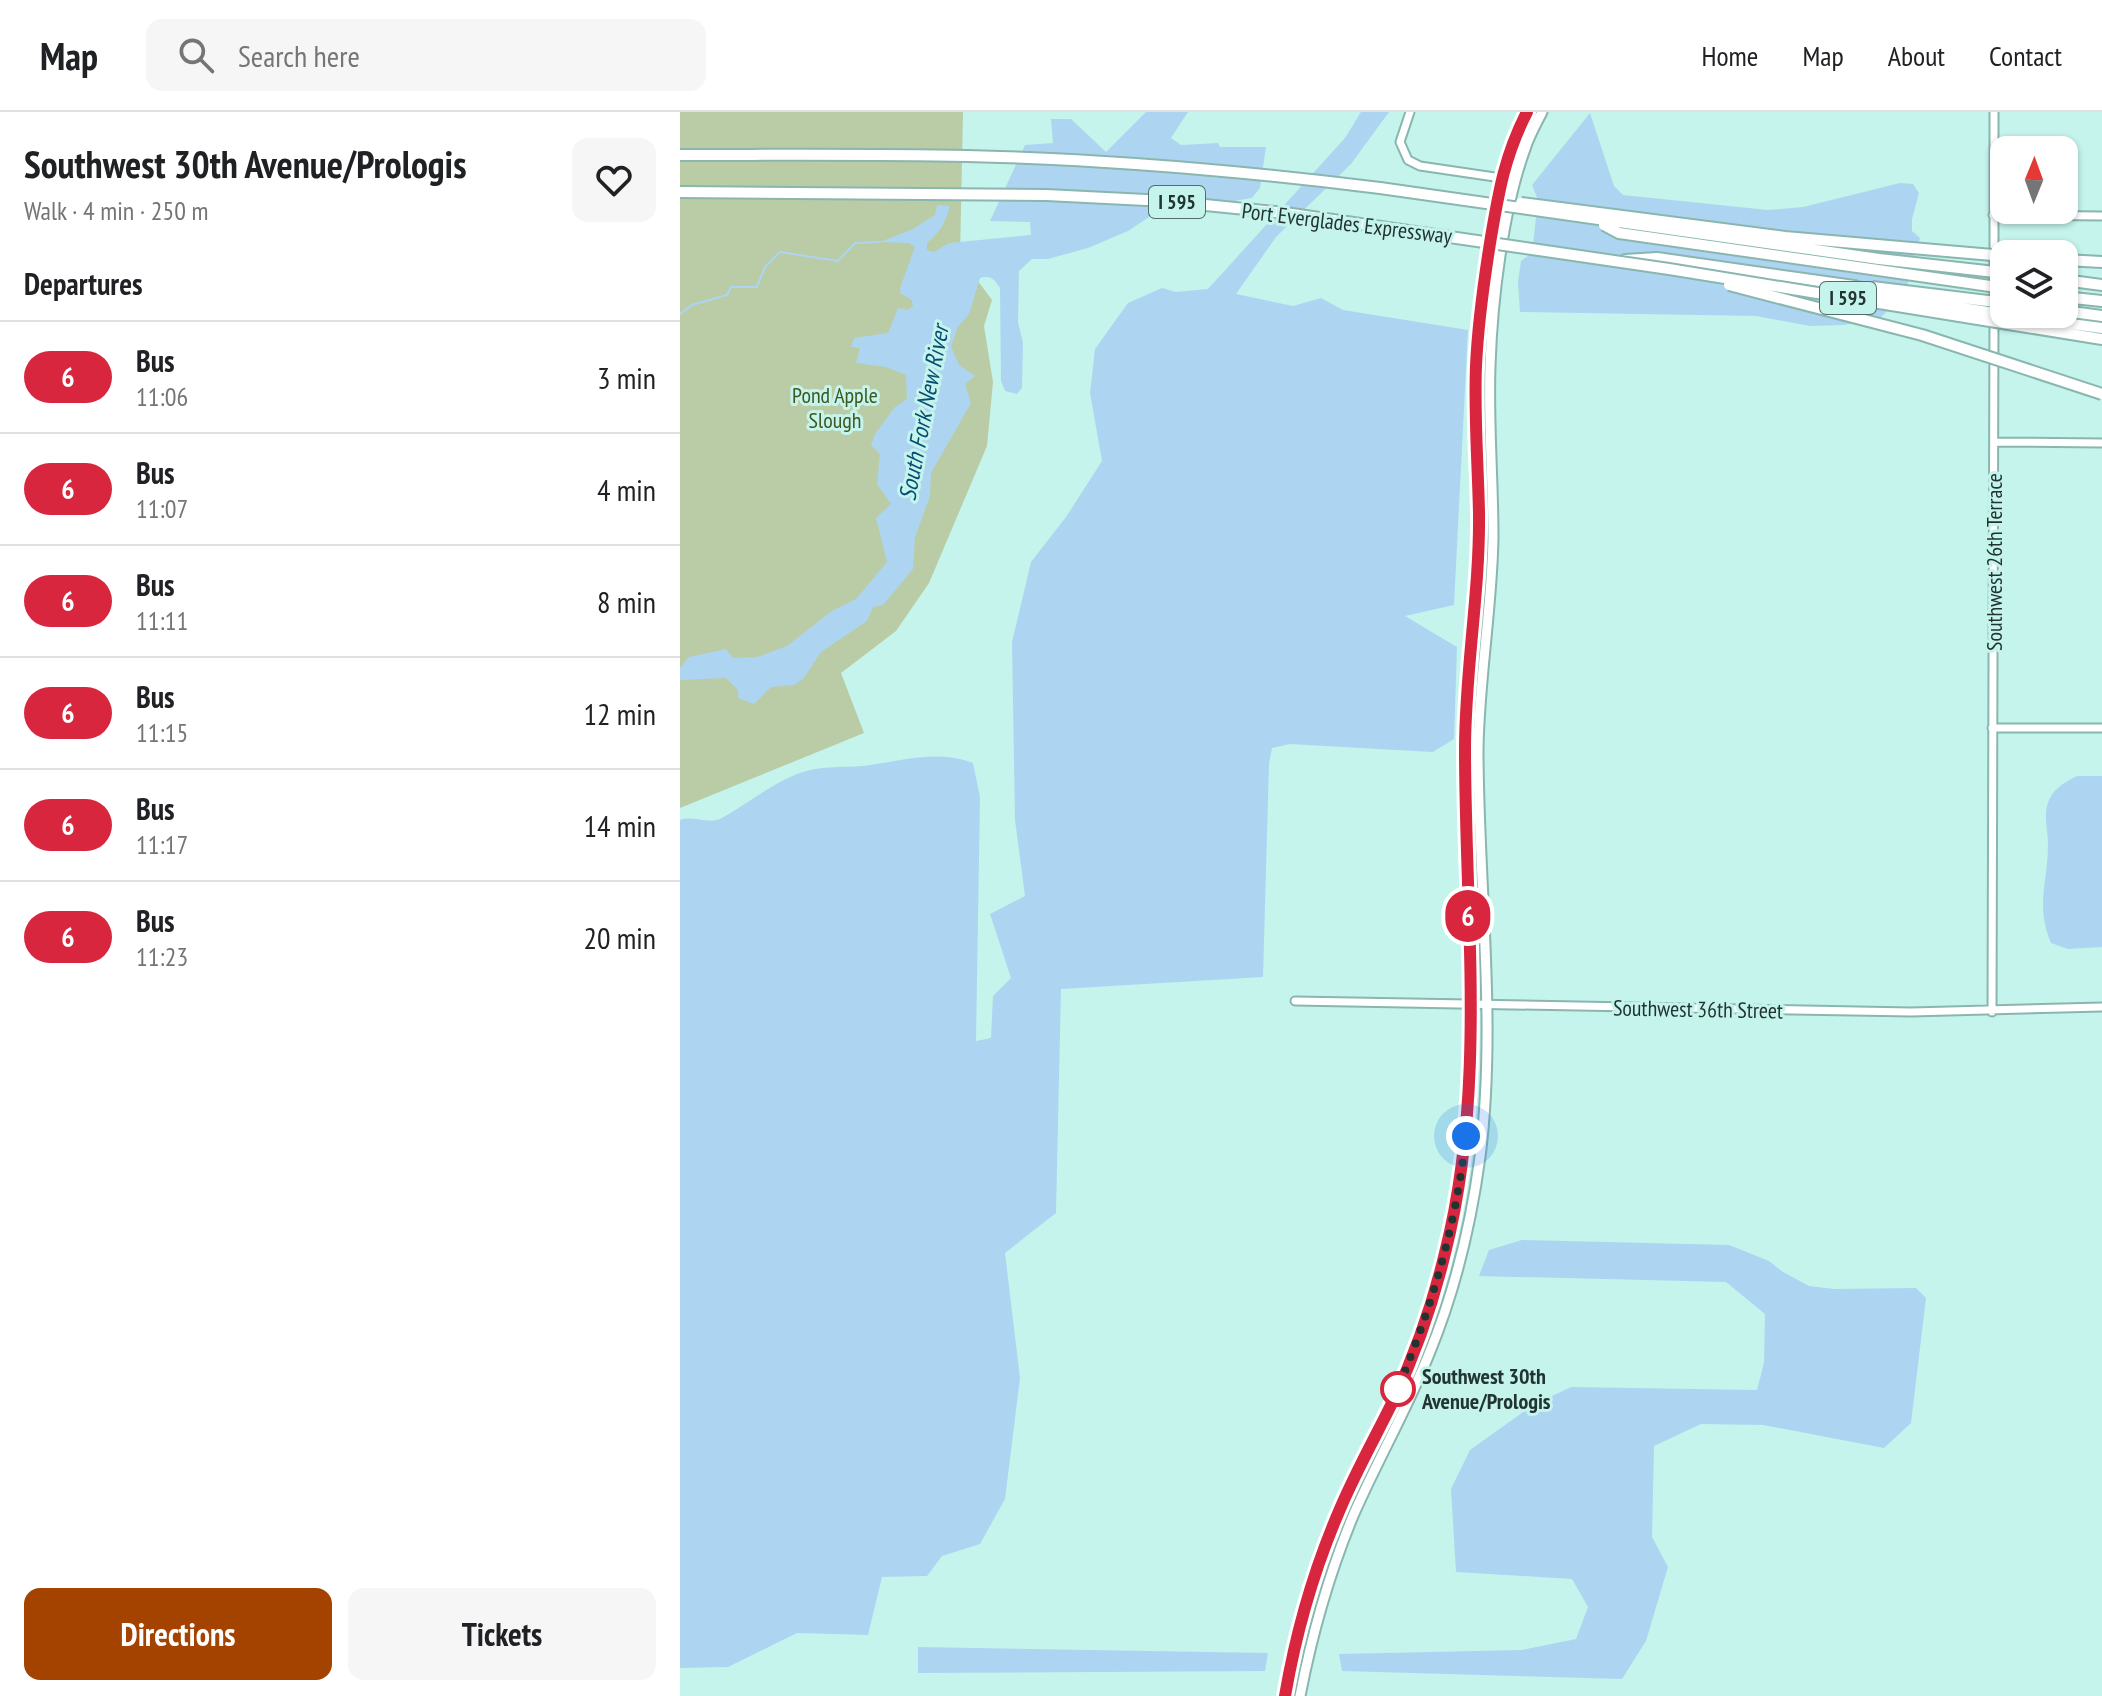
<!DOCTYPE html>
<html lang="en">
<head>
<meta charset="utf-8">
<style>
	:root { --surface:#fff; --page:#f6f6f6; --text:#202124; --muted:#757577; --line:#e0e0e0; --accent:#a44300 }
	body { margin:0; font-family:"PT Sans Narrow",sans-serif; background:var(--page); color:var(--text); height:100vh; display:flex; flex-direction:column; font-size:30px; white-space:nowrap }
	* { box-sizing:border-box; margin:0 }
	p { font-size:26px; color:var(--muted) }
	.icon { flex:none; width:44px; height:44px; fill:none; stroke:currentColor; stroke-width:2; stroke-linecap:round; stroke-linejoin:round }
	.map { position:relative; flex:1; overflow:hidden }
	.side { display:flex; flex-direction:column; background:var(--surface); width:680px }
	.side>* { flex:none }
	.badge { padding:0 16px; border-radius:26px; font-size:28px; line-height:52px }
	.needle { width:52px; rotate:1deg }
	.buttons { position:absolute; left:1310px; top:24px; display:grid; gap:16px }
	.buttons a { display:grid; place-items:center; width:88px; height:88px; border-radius:16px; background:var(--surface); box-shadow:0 2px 6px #0004; font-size:40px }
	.you { position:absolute; width:40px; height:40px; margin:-20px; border:6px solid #fff; border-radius:50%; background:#1a73e8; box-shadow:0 0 0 12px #1a73e833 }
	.map>.badge { position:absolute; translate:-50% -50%; box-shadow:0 0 0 4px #fff }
	h2 { padding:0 24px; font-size:30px; line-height:72px }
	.round { display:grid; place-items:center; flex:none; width:84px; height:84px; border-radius:16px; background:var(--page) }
	.headline { display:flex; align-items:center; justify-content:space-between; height:136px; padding:0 24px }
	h1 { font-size:38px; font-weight:700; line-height:60px }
	.button { display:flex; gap:16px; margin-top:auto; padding:16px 24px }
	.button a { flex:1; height:92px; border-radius:16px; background:var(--accent); color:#fff; font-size:32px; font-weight:700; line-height:92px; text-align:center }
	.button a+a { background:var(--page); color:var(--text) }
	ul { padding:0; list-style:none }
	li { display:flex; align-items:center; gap:24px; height:112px; padding:0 24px; border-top:2px solid var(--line) }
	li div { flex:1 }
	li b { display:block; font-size:30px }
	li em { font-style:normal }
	li .badge { min-width:88px; font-weight:700; text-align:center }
	header { display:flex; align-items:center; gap:48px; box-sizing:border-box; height:112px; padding:0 40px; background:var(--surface); border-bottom:2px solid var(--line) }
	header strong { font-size:38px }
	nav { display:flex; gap:44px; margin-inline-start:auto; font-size:28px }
	.search { width:560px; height:72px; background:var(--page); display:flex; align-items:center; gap:20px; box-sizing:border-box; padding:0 28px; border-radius:16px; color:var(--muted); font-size:30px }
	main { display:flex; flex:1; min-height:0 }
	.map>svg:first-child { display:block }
	.green { fill:#b9cca5 }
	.water { fill:#add5f1 }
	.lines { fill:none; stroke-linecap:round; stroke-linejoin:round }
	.stream { stroke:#add5f1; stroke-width:2 }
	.minor-casing { stroke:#89b6af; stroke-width:11 }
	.major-casing { stroke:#89b6af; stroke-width:13 }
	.highway-casing { stroke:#89b6af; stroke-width:14 }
	.minor { stroke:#fff; stroke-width:7 }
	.major { stroke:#fff; stroke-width:9 }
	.highway { stroke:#fff; stroke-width:10 }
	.highway-bridge-casing { stroke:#89b6af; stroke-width:14; stroke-linecap:butt }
	.highway-bridge { stroke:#fff; stroke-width:10 }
	.line-casing { stroke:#fff; stroke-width:18 }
	.line { stroke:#d7263d; stroke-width:12 }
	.walk { stroke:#223432; stroke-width:8; stroke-dasharray:0 14.4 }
	.stop-dot { fill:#fff; stroke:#d7263d; stroke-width:4 }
	.labels { text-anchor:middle; stroke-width:6; stroke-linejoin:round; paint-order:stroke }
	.shield { fill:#c5f4ec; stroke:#536e6a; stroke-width:2 }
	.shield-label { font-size:20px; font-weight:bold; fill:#223432 }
	.street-label { font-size:22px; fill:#223432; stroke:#c5f4ec }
	.park-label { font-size:22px; fill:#3f571e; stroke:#c5f4ec }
	.stop-label { font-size:22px; font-weight:bold; fill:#223432; stroke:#c5f4ec; text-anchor:start }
	.water-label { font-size:24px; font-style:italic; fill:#074d72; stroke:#c5f4ec }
</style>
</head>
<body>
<header>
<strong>Map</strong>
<div class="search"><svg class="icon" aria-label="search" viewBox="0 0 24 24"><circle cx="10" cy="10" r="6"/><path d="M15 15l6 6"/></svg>Search here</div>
<nav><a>Home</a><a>Map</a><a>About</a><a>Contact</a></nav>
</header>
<main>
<section class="side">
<div class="headline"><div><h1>Southwest 30th Avenue/Prologis</h1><p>Walk · 4 min · 250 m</p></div><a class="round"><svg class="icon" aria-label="heart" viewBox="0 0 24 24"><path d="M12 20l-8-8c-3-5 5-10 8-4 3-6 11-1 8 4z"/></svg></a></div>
<h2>Departures</h2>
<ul>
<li><span class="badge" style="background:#d7263d;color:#fff">6</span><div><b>Bus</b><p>11:06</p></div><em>3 min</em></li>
<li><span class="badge" style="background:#d7263d;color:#fff">6</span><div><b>Bus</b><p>11:07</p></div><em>4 min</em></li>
<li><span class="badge" style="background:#d7263d;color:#fff">6</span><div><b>Bus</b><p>11:11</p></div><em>8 min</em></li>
<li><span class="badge" style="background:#d7263d;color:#fff">6</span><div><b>Bus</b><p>11:15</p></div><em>12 min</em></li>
<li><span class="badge" style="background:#d7263d;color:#fff">6</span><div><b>Bus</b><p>11:17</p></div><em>14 min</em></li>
<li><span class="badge" style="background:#d7263d;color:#fff">6</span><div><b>Bus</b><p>11:23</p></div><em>20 min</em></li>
</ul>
<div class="button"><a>Directions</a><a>Tickets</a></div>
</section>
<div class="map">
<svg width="1422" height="1584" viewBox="0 0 1422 1584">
	<rect width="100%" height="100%" fill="#c5f4ec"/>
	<path class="green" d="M0,0H283L280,145L312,188L304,214L313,270L307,334L249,471L216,519L161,561L184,621L0,696Z"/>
	<path class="water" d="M466,0H508L491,26L501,33L538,31L540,35H586L580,76L572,86L472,103L448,119L408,136L368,147H352L339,159L338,210L343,231L342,276L337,282L325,279L321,269L320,176C314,167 311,163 300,166L289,202L278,215L271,234L279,253L295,264L285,272L291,291L251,361L250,384L235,425L233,457L203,493L193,495L187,509L141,540L123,567L114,573L91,575L74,592L58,586V578L46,566L0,568V556L9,545L46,537L53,546L77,545L107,534L152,499L176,487L207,450L196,406L211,392L197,372L200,342L191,333L195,322L215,295L227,287L226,263L206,255L176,251L180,236L171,235L174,226L208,221L218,196L228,198L233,194L232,188L221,182L220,176L235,135L229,131L200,130L233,117L255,103L257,93L270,94C266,109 260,121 247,131V138L254,140L269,131L351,123L350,110L310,109L345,33L373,31L371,7H391L426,40Z
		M681,0H709L671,52L596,125L556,182L613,194L641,186L663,198L788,218L774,493L725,504L777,535L774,627L753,640L610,632L592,636L589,651L583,865L381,877L376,1101L325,1141L340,1266L325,1387L300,1432L262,1444L247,1464L202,1465L188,1523L117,1521L48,1555L0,1556V708C14,703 28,713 42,706C67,692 90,673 117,662C140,653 160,656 184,654C221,649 257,637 293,651L300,685L296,929L311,926L313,884L331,866L310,802L345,784L335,708L332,530L351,450L386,405L422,349L410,281L415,237L448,191L482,176L496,180L528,177L665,26Z
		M910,1L934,74L943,83L1088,98L1123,95L1220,71L1233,72L1239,81L1232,107V119L1240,126L1225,182L1200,206L1163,213L1130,214L1076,204L840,200L838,170L841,149L852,141L858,88L852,73Z
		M1397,664H1422V835L1388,837L1371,831C1355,793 1368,771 1368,732C1368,720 1364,707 1367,694C1371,678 1383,671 1397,664Z
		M842,1128L1049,1133L1089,1149L1103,1160L1129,1174L1154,1177L1236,1176L1246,1186L1231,1311L1204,1336L1083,1313L1021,1312L974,1334L972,1425L988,1455L966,1529L942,1567L662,1559L659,1542L842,1538L896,1527L908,1495L892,1467L776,1460L771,1377L790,1338L853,1293L891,1275L1077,1278L1084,1251L1085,1202L1046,1170L799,1164L809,1138Z
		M238,1535L588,1541L585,1559L238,1561Z"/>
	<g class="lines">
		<path class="stream" d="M0,202L12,193L47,183L51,175H77L85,155L100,140L158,149L175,131L200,130"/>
		<defs>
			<path id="minor" d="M730,0L720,30L728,48L740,54L835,68
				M1313,103L1422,104
				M1314,194V0
				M1314,330L1422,331
				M1312,616H1422
				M615,889L1231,900L1422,895
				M1312,900L1314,206"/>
			<path id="major" d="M605,1584C616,1520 634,1457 660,1397C676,1359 696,1324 714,1287C736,1240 753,1191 765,1141C808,976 784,805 785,637C785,558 800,480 799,401C798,352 794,303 796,254C798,211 804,168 811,125C819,76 825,44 847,0
				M620,1584C632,1522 649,1462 673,1404C697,1349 727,1297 749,1242C775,1179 791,1112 800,1045C817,910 798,772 798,637C799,566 812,496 813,425C813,368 808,311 810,254C812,189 823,97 845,37C849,24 856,12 862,0"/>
			<path id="highway" d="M0,43C95,43 191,42 287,44C425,47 563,59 700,76
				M945,148L977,146L1174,174
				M1384,148L1422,150
				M1384,168L1422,173
				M1384,185L1422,189
				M1384,199L1422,204
				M1346,206L1422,216
				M1347,215L1422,227"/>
		</defs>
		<use href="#minor" class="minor-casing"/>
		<use href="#major" class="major-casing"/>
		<use href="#highway" class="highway-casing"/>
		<use href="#minor" class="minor"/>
		<use href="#major" class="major"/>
		<use href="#highway" class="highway"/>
		<defs>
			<path id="highway-bridge" d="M700,76L1199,147L1324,161
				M0,80L366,83L486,89L605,101L989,157L1347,215
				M841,91L1105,125L1324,144
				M924,113L939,121L1324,176
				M1049,173L1242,223L1422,282
				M1174,174L1211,185L1346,206
				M1192,175L1324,191"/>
		</defs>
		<use href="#highway-bridge" class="highway-bridge-casing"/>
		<use href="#highway-bridge" class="highway-bridge"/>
	</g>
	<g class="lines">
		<defs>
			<path id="line" d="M605,1584C616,1520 634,1457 660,1397C676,1359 696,1324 714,1287C736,1240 753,1191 765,1141C807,976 785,805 785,637C785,558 800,480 799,401C798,352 794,303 796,254C798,210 804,168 811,125C819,78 825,43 847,0"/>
		</defs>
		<use href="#line" class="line-casing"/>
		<use href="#line" class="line"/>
		<path class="walk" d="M718,1277L716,1281C751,1198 776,1115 786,1024"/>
	</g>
	<circle class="stop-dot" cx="718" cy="1277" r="16"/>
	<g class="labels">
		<g class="shield">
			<rect x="469" y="74" width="56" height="32" rx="6"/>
			<rect x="1140" y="170" width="56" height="32" rx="6"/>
		</g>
		<g class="shield-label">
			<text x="497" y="97">I 595</text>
			<text x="1168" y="193">I 595</text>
		</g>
		<g class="street-label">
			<text transform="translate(667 111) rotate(7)" y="8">Port Everglades Expressway</text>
			<text transform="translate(1314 450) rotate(-90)" y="8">Southwest 26th Terrace</text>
			<text transform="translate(1018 897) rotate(1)" y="8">Southwest 36th Street</text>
		</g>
		<g class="park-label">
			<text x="155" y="291">Pond Apple<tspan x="155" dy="25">Slough</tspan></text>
		</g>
		<g class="stop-label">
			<text x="742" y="1272">Southwest 30th<tspan x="742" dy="25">Avenue/Prologis</tspan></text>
		</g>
		<g class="water-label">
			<text transform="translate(244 301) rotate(-79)" y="8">South Fork New River</text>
		</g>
	</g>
</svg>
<div class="buttons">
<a><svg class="needle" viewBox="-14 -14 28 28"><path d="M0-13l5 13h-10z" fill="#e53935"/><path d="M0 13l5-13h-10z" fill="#757577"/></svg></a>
<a><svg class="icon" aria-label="layers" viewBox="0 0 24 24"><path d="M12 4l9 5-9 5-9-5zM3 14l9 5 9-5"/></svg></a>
</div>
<div class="you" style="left:786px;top:1024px"></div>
<b class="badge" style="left:788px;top:804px;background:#d7263d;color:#fff">6</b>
</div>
</main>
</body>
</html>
